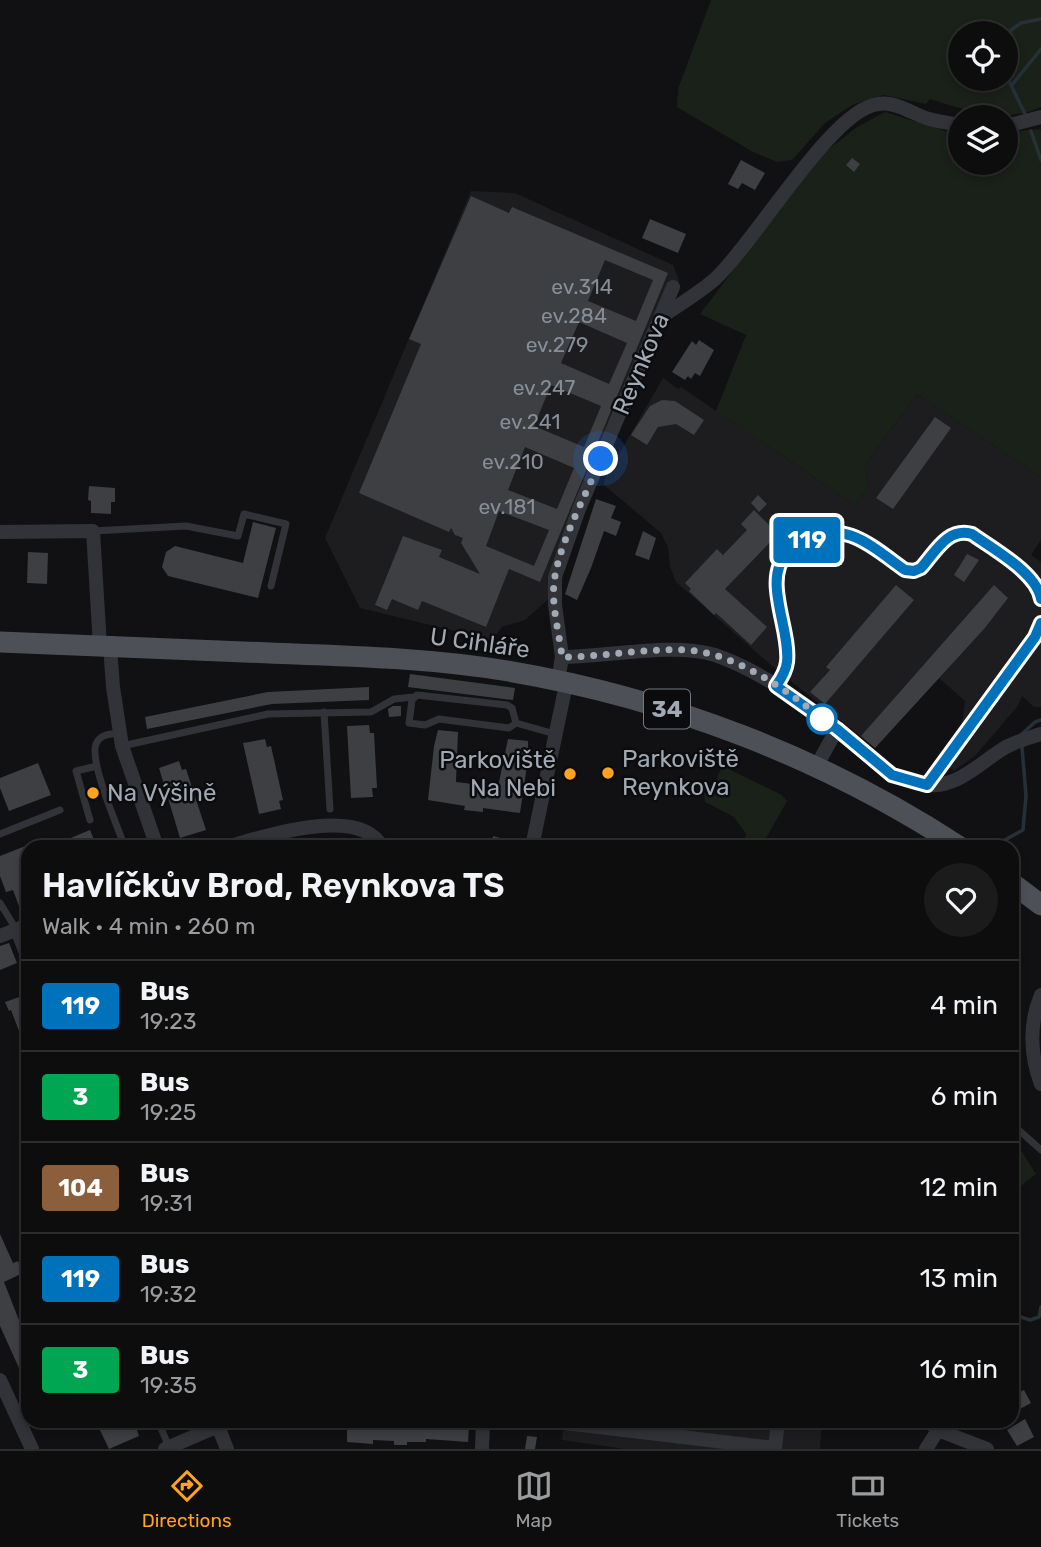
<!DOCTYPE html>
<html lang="en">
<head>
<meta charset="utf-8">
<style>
	:root { --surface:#0d0d0e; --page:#1b1b1c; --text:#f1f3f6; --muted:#9a9c9e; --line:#2d2d2e; --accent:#ffa21d }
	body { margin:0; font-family:Rubik,sans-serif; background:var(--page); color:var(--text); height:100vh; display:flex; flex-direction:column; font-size:26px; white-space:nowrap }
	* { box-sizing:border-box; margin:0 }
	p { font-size:23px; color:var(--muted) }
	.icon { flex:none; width:38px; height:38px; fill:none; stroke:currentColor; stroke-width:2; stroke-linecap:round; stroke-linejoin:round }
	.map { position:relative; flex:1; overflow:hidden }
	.sheet { position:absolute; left:21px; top:840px; width:998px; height:588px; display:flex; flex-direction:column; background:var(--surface); border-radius:21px; box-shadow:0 4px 10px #0003,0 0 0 2px var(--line) }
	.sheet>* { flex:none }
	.badge { padding:0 14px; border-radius:5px; font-size:24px; line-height:46px }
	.controls { position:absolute; left:948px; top:21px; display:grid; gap:14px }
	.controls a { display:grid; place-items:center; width:70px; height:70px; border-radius:50%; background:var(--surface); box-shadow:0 4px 10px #0003,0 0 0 2px var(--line); font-size:35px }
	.you { position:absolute; width:35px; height:35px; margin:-18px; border:5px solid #fff; border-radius:50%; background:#1a73e8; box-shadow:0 0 0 10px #1a73e833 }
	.map>.badge { position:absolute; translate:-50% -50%; box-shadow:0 0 0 4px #fff }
	.round { display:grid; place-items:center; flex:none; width:74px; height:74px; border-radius:37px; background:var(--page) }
	.headline { display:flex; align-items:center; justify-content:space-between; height:119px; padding:0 21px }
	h1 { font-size:33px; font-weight:600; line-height:52px }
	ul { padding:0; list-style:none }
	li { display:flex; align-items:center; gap:21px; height:91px; padding:0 21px; border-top:2px solid var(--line) }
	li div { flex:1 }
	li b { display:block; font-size:26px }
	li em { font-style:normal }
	li .badge { min-width:77px; font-weight:700; text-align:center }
	.tabs { display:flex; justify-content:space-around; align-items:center; height:98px; border-top:2px solid var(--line); background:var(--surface); font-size:19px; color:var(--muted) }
	.tabs a { display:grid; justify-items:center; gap:4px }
	.tabs .current { color:var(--accent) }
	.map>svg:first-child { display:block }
	.built { fill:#1d1d20 }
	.green { fill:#192119; fill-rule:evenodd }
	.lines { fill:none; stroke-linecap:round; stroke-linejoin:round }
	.stream { stroke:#263137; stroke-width:3.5 }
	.building { fill:#3d3f43; fill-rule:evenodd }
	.lane { stroke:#323338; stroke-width:7 }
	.street { stroke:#323338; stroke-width:14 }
	.primary { stroke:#4d5057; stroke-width:21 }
	.line-casing { stroke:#fff; stroke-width:16 }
	.line { stroke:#0072bc; stroke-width:10 }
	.walk { stroke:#a1a9b5; stroke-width:7; stroke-dasharray:0 12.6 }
	.stop-dot { fill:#fff; stroke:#0072bc; stroke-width:3.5 }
	.poi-dot { fill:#ffa21d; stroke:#0c0c0e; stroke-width:2.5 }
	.labels { text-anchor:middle; stroke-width:5; stroke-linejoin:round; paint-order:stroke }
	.number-label { font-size:21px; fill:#888e98 }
	.shield { fill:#0c0c0e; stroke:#747a83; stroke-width:2 }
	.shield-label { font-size:23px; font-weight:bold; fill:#a1a9b5 }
	.street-label { font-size:24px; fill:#a1a9b5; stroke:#0c0c0e }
	.poi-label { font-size:24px; fill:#a1a9b5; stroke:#0c0c0e; text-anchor:start }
</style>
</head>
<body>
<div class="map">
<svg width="1041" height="1449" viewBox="0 0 1041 1449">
	<rect width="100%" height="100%" fill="#111113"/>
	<path class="built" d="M471,191L515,193L673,265L679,280L678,292L583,508L552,596L525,620L502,627L492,640L360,608L325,538Z
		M663,378L678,389L681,387L855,505L868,487L865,465L917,394L1041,477V540L1031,555L1041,562V707H1034L1022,696L1017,707L975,756L954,771L938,757L962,724L965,701L939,678L875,748L772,666L676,582L670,567L668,547L661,533L604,485L605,478Z
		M564,1421H822L820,1448L818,1449H625L562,1440Z"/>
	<path class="green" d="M711,0H1041V107C1007,124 964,110 930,99L926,104L884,95L852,105L825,123L792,160L777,162L753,152L677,107L678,89ZM961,33H1006V79H961Z
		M885,112L961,136V163H1006V132L1041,129V477L917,394L865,465L868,487L855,505L716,411L746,335L700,314L820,156L857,127Z
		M722,766L782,795L787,801L761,847H743L746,834L734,817L705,802L704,792L715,782Z
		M1012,1136L1036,1174L1012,1193Z"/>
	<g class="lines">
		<path class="stream" d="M1006,54L1012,50L1009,43L1011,30L1021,23L1041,19
			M1006,75L1026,116
			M1012,85L1041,49
			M1031,131L1041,160
			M1022,734L1035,722L1041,720
			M992,847L1023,830L1026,796L1022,747
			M1012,1314L1030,1320L1039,1317L1041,1307"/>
	</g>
	<path class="building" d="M852,158L860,164L854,172L846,165Z
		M741,160L765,173L755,190L742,183L738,189L728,184Z
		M471,196L509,213L512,207L668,273L540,582L509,569L486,627L422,601L418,610L392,599L387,610L375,605L403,536L442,550L439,557L480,574L461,543L463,538L455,535L451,528L449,532L359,493L421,344L409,339ZM605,260L653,280L636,321L588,301ZM579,322L627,343L609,384L561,363ZM551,385L601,406L584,447L534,426ZM525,447L574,468L557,509L508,490ZM499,511L549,530L534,566L486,546Z
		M650,219L686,234L678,253L642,238Z
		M699,340L714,350L700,376L695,373L691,379L688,376L685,380L672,372L692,341L696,345Z
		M662,400L675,401L704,420L694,435L676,424L658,427L647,445L631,435L650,406Z
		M935,417L951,428L893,509L876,498Z
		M89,486L115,488V502H111V514L91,513V501L88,500Z
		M758,495L767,504L759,512L751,503Z
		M596,499L616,506L611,518L621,522L616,536L604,531L591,568L577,600L565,594Z
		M754,510L778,534L725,589L767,627L751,645L716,613L714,615L689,591L691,589L685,583L717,549L723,555L747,530L741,524Z
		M253,522L276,528L258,598L168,576L162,567L166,552L175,546L243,563Z
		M643,531L656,538L649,560L635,555Z
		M28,552L48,553L47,584L27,583Z
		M967,554L979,560L964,582L954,575Z
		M896,585L914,600L825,704L810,692L830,670L826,667Z
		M994,585L1008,598L984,629L875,748L861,736Z
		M410,674L515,688L513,700L408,687Z
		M369,687V700L272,704L147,729L145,717L268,692Z
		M393,706H401V716L389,717L388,709Z
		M369,725L370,733H374L377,788H372L373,797L351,798L347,726Z
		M438,730L458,732L456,782L498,787L508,739L528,741V759L520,813L483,808V812L464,810L465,806L428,800L434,746Z
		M265,739L267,747L271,746L283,800L279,801L281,809L259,814L243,743Z
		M179,761L182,770L186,769L206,830L180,838L159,768Z
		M38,763L51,795L9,811L0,788V778Z
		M90,830L97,847H49Z
		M493,836L521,844L520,847H491Z
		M28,845V916L23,917L13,890L6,892L0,876V856Z
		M9,943L17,963L0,970V946Z
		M28,994V1051L27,1052L11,1010L9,1011L5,1002Z
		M0,1234L13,1263L18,1261L23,1273L4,1282L28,1343V1388L0,1326Z
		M1024,1390L1031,1403L1020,1409L1013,1395Z
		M1025,1419L1034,1437L1017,1446L1007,1430Z
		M113,1421H134L139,1436L109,1449L99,1428Z
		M347,1424L469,1426L468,1442L426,1439V1442H407V1445H394V1441L373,1440V1444L347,1442Z
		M527,1436L537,1437L535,1449H525Z"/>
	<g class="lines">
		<path class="lane" d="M93,531L186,526L238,536L244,514L286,524L271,586
			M776,686C781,678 786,670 787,661C790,629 761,578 788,552C793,547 800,544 806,540C843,517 875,549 905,570L914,571L921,568C936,551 948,527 973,534C993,549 1037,573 1041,600
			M324,712L330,809
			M516,723L512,708L507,705L417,695L412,700L409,723L425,725L439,719L509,728L516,723L555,734
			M120,733C111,734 100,734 96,744C89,761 118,828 125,847
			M122,746L268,714L371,712L394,699L414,697
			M927,785L1035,637L1041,623
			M90,820L76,771L97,766
			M279,833L284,847
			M0,834L60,810
			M0,903L16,929
			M1012,1124L1041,1150
			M158,1421L169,1447"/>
		<path class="street" d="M1006,126L1041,117
			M663,316C680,304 699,293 715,279C754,244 832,109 878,104C897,101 912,114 929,119C939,122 950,123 961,125
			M0,532L93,531L100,646
			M110,646L113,687L122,746L157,847
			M562,657C607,657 674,642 715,655C759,670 801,701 838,729C865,751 889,782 926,785C959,788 980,762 1006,747C1017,741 1029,738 1041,734
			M558,681L562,657L555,605V577L579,509L673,287
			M816,767L837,729
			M227,847C261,837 360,804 382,847
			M532,847L564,694
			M17,930L28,958
			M0,936L28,925
			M1041,995C1029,1023 1030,1055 1041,1084
			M0,1380L32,1449
			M216,1421L227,1449
			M548,1421L775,1448L778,1421
			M928,1421L938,1430L987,1449
			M165,1449L218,1426
			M482,1449L483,1421
			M926,1449L938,1430"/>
		<path class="primary" d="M0,642C90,646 180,649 270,653C350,656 429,658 508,671C668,698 824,758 960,847
			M1012,883L1041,905"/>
	</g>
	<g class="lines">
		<defs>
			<path id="line" d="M1041,599C1037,573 993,549 972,534C948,527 936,551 921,568L914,571L905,570C875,549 843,517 806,541C800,544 792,548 788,552C761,579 791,629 787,662C786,671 781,679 776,686L837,729L892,775L927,785L1035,637L1041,623"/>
		</defs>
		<use href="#line" class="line-casing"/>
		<use href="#line" class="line"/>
		<path class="walk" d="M601,459C586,495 562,537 555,576C550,602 559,631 562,657C603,657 644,648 685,650C731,651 788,690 822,719"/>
	</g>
	<circle class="stop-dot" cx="822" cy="719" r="14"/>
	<g class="poi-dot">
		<circle cx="608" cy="773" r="7"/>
		<circle cx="570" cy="774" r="7"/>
		<circle cx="93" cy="793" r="7"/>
	</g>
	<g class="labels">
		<g class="number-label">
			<text x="582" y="294">ev.314</text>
			<text x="574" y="323">ev.284</text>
			<text x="557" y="352">ev.279</text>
			<text x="544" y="395">ev.247</text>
			<text x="530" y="429">ev.241</text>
			<text x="513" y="469">ev.210</text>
			<text x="507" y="514">ev.181</text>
		</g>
		<rect class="shield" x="644" y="689.5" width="46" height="39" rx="5"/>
		<g class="shield-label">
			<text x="667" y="717">34</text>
		</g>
		<g class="street-label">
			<text transform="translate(641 364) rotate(-67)" y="8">Reynkova</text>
			<text transform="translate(480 643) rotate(8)" y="8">U Cihláře</text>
		</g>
		<g class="poi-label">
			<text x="622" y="767">Parkoviště<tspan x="622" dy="28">Reynkova</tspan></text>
			<text x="556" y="768" text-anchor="end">Parkoviště<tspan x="556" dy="28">Na Nebi</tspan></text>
			<text x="107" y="801">Na Výšině</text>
		</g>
	</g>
</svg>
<div class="controls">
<a><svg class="icon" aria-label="locate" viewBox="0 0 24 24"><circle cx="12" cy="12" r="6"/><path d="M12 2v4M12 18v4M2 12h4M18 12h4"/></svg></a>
<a><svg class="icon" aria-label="layers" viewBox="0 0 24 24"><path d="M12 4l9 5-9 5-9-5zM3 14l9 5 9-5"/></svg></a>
</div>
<div class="you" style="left:601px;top:459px"></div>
<b class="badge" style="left:807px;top:540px;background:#0072bc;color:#fff">119</b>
<section class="sheet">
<div class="headline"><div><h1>Havlíčkův Brod, Reynkova TS</h1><p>Walk · 4 min · 260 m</p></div><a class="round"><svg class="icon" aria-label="heart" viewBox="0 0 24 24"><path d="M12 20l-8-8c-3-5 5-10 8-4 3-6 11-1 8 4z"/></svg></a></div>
<ul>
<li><span class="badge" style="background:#0072bc;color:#fff">119</span><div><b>Bus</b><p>19:23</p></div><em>4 min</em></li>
<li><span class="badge" style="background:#00a651;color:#fff">3</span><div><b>Bus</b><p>19:25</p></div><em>6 min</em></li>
<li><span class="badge" style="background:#8b5e3c;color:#fff">104</span><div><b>Bus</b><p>19:31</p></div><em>12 min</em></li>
<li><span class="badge" style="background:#0072bc;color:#fff">119</span><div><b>Bus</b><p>19:32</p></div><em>13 min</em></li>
<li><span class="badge" style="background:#00a651;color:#fff">3</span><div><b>Bus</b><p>19:35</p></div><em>16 min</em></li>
</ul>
</section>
</div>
<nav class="tabs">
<a class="current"><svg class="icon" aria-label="directions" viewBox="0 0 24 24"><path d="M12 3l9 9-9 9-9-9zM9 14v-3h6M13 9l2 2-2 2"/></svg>Directions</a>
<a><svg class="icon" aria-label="map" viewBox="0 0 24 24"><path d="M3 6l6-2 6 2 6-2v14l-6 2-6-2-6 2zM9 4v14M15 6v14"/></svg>Map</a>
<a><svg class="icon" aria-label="tickets" viewBox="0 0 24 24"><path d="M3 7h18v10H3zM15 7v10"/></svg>Tickets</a>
</nav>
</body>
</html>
